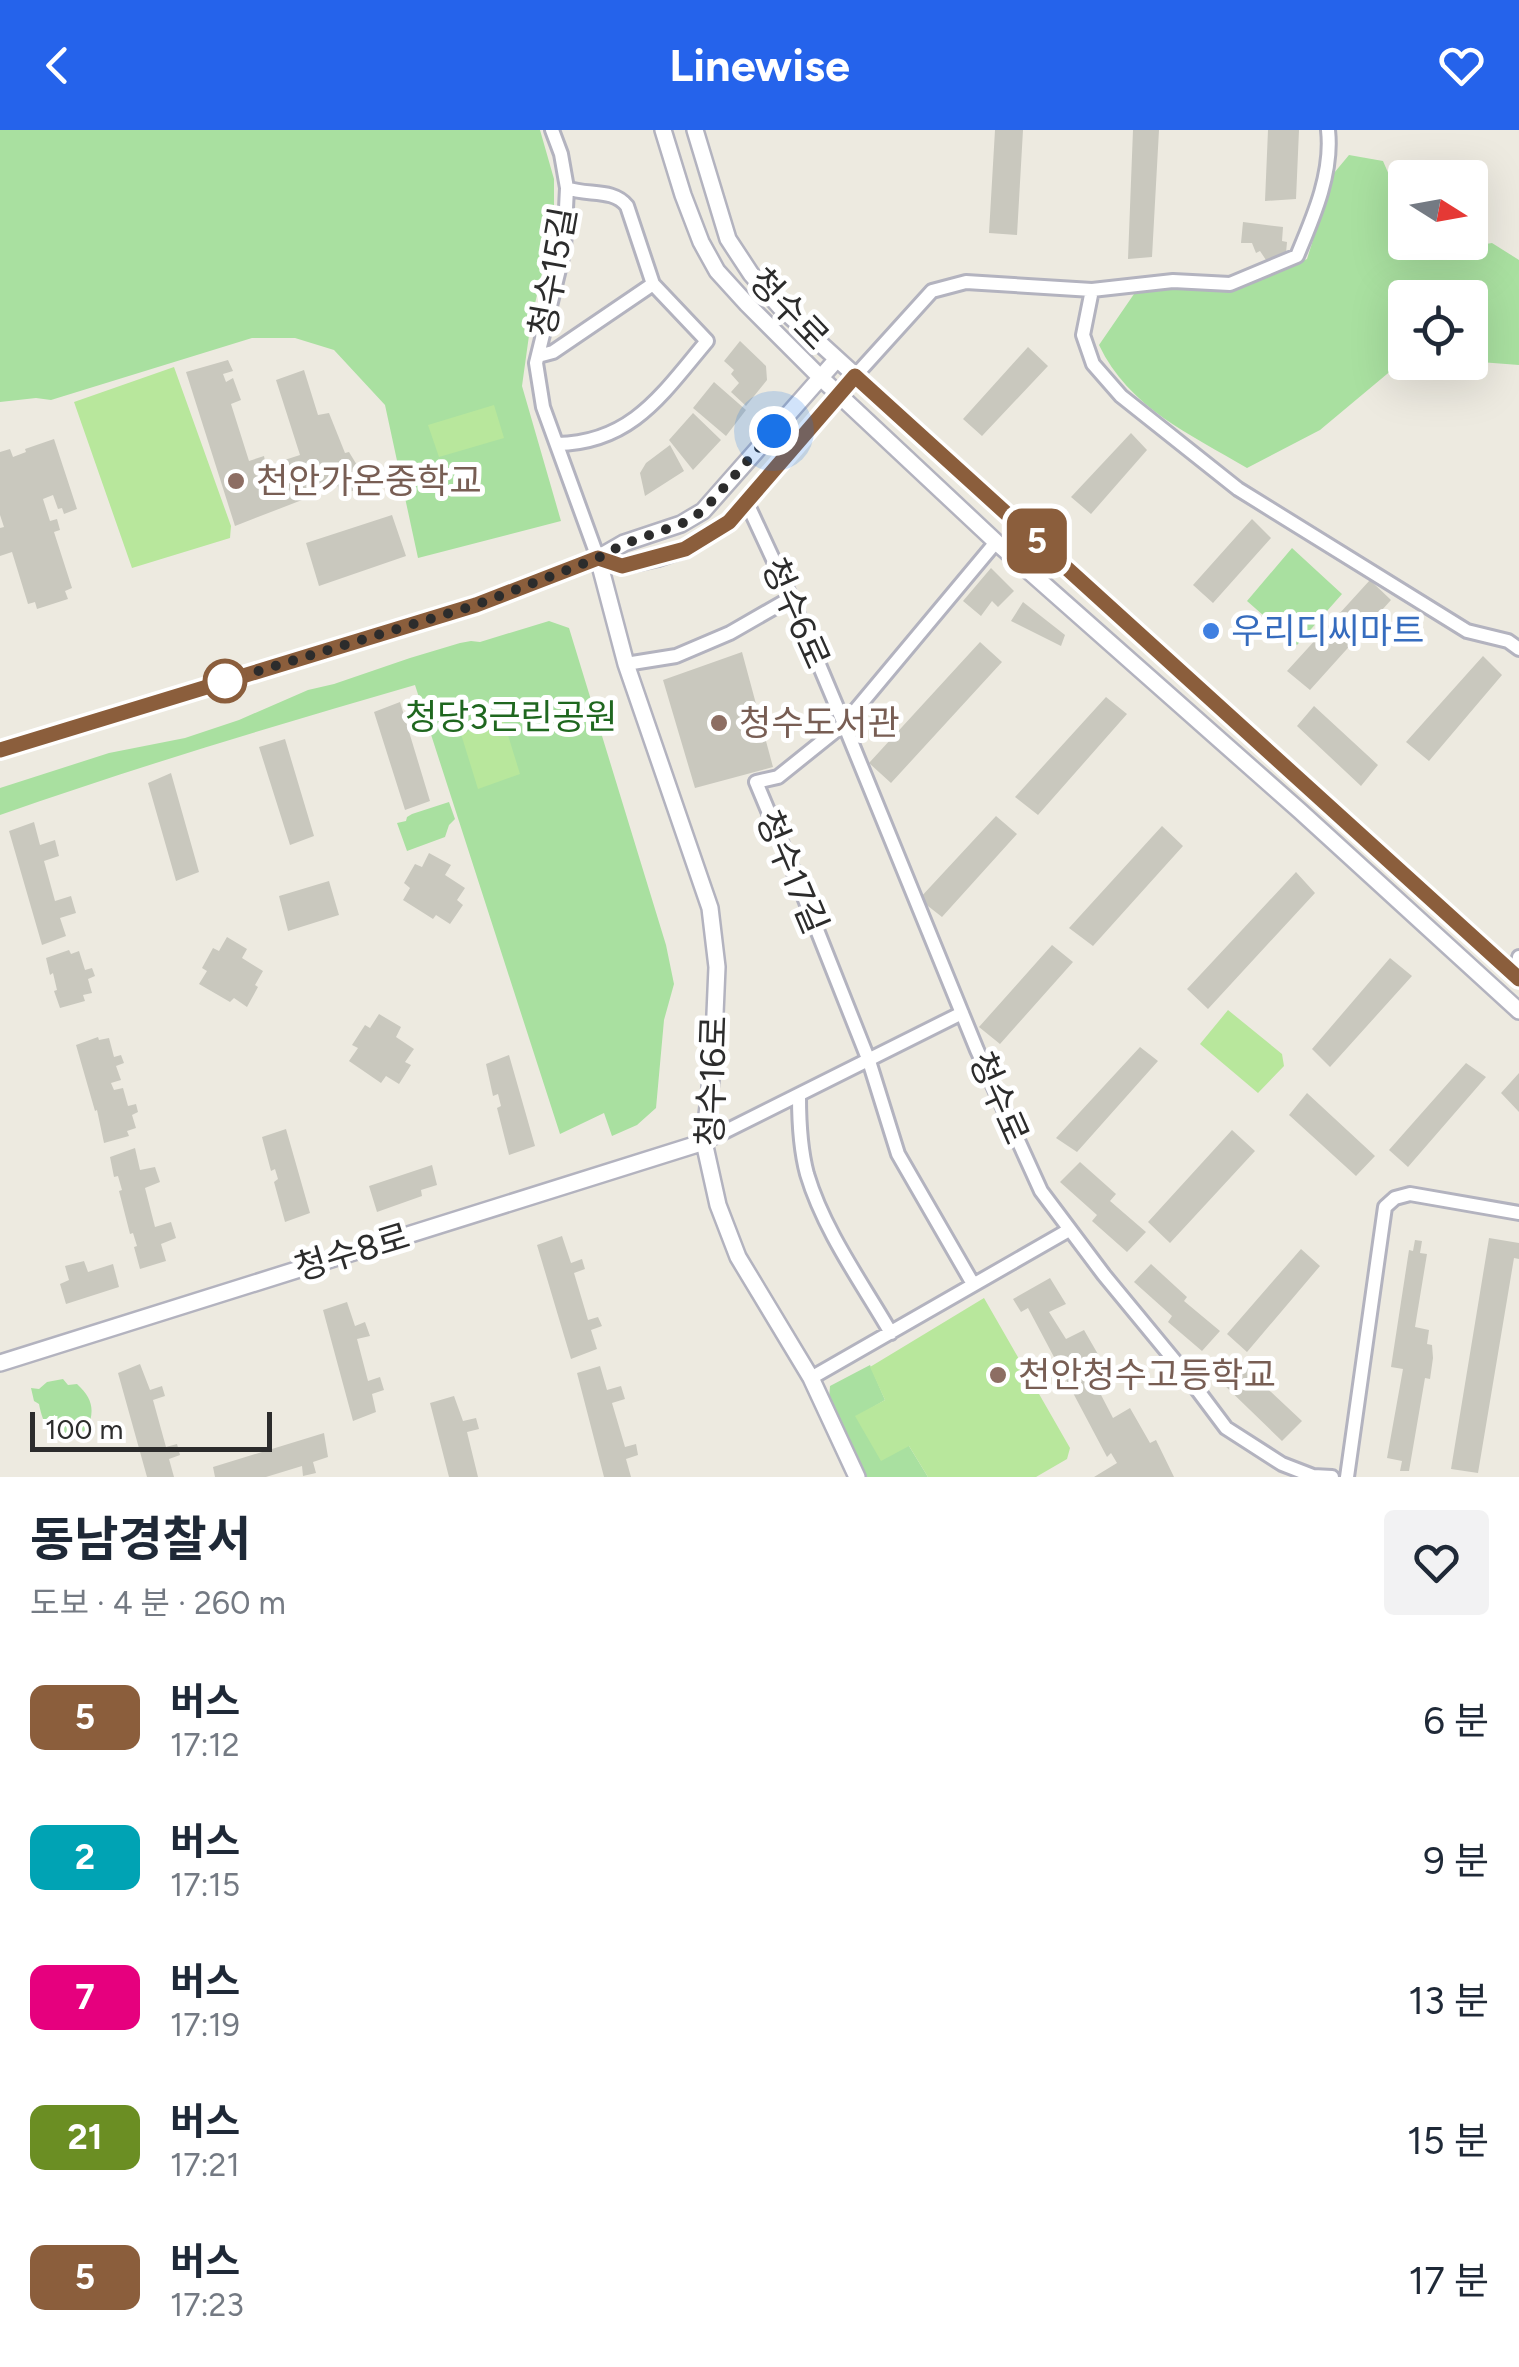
<!DOCTYPE html>
<html lang="ko">
<head>
<meta charset="utf-8">
<style>
	:root { --surface:#fff; --page:#f2f2f3; --text:#1f2937; --muted:#747a83; --accent:#2563eb }
	body { margin:0; font-family:Figtree,"Noto Sans KR",sans-serif; background:var(--page); color:var(--text); height:100vh; display:flex; flex-direction:column; font-size:38px; white-space:nowrap }
	* { box-sizing:border-box; margin:0 }
	p { font-size:32px; color:var(--muted) }
	.icon { flex:none; width:55px; height:55px; fill:none; stroke:currentColor; stroke-width:2; stroke-linecap:round; stroke-linejoin:round }
	.map { position:relative; height:1347px; overflow:hidden }
	.details { display:flex; flex-direction:column; background:var(--surface); flex:1 }
	.details>* { flex:none }
	.badge { padding:0 20px; border-radius:15px; font-size:35px; line-height:65px }
	.needle { width:65px; rotate:101deg }
	.tools { position:absolute; left:1388px; top:30px; display:grid; gap:20px }
	.tools a { display:grid; place-items:center; width:100px; height:100px; border-radius:10px; background:var(--surface); box-shadow:0 10px 40px #0002; font-size:50px }
	.scale { position:absolute; left:30px; bottom:25px; width:242px; box-sizing:border-box; padding-left:10px; border:5px solid #2c2c2c; border-top:0; font-size:28px; line-height:35px; white-space:nowrap; color:#2c2c2c; -webkit-text-stroke:8px #fff; paint-order:stroke }
	.you { position:absolute; width:50px; height:50px; margin:-25px; border:8px solid #fff; border-radius:50%; background:#1a73e8; box-shadow:0 0 0 15px #1a73e833 }
	.map>.badge { position:absolute; translate:-50% -50%; box-shadow:0 0 0 5px #fff }
	.round { display:grid; place-items:center; flex:none; width:105px; height:105px; border-radius:10px; background:var(--page) }
	.headline { display:flex; align-items:center; justify-content:space-between; height:170px; padding:0 30px }
	h1 { font-size:48px; font-weight:700; line-height:75px }
	ul { padding:0; list-style:none }
	li { display:flex; align-items:center; gap:30px; height:140px; padding:0 30px }
	li div { flex:1 }
	li b { display:block; font-size:38px }
	li em { font-style:normal }
	li .badge { min-width:110px; font-weight:700; text-align:center }
	header { display:flex; justify-content:space-between; align-items:center; height:130px; padding:0 30px; background:var(--accent); color:#fff; font-size:45px; font-weight:700 }
	.map>svg:first-child { display:block }
	.green { fill:#a9e0a0; fill-rule:evenodd }
	.pitch { fill:#b8e79c }
	.building { fill:#c9c8be }
	.lines { fill:none; stroke-linecap:round; stroke-linejoin:round }
	.minor-casing { stroke:#b3b3bf; stroke-width:18 }
	.tertiary-casing { stroke:#b3b3bf; stroke-width:20 }
	.minor { stroke:#fff; stroke-width:12 }
	.tertiary { stroke:#fff; stroke-width:15 }
	.line-casing { stroke:#fff; stroke-width:22 }
	.line { stroke:#8b5e3c; stroke-width:15 }
	.walk { stroke:#2c2c2c; stroke-width:10; stroke-dasharray:0 18 }
	.education-dot { fill:#8d6e63; stroke:#fff; stroke-width:4 }
	.shop-dot { fill:#3f7fe0; stroke:#fff; stroke-width:4 }
	.stop-dot { fill:#fff; stroke:#8b5e3c; stroke-width:5 }
	.labels { text-anchor:middle; stroke-width:10; stroke-linejoin:round; paint-order:stroke }
	.street-label { font-size:35px; fill:#2c2c2c; stroke:#fff }
	.education-label { font-size:35px; fill:#785e54; stroke:#fff; text-anchor:start }
	.shop-label { font-size:35px; fill:#366cbe; stroke:#fff; text-anchor:start }
	.park-label { font-size:35px; fill:#1f671f; stroke:#fff }
</style>
</head>
<body>
<header><svg class="icon" aria-label="back" viewBox="0 0 24 24"><path d="M15 5l-7 7 7 7"/></svg>Linewise<svg class="icon" aria-label="heart" viewBox="0 0 24 24"><path d="M12 20l-8-8c-3-5 5-10 8-4 3-6 11-1 8 4z"/></svg></header>
<div class="map">
<svg width="1519" height="1347" viewBox="0 0 1519 1347">
	<rect width="100%" height="100%" fill="#edeae0"/>
	<path class="green" d="M0,0H540L554,49V91L531,191L522,256L561,391L418,428L385,275L334,220L295,208H252L51,270L36,268L0,272Z
		M1349,25L1383,31L1399,68L1405,76V112L1434,113L1442,121L1492,113L1519,130V235L1480,232L1393,239L1320,300L1247,338C1190,304 1129,278 1099,215L1134,164L1156,156L1233,161L1307,129L1334,43ZM1405,168H1470V232H1405Z
		M1292,418L1342,464L1297,515L1247,471Z
		M549,491L569,498L666,815L674,854L664,890L656,978L637,995L612,1006L604,983L560,1004L415,555C276,595 137,637 0,685V658L109,623L185,608L239,590L308,560L334,554L410,528L460,513L471,511L480,512Z
		M449,672L455,689L449,695L445,707L407,721L397,693L406,691L407,687L412,684Z
		M870,1235L885,1270L856,1287L909,1316L928,1347H867L829,1269L830,1256Z
		M63,1249L68,1255L77,1254C93,1269 95,1280 87,1300C57,1312 45,1305 39,1274L34,1271L31,1258L39,1259L47,1252Z"/>
	<path class="pitch" d="M174,237L231,396L230,408L132,438L74,272Z
		M494,275L504,308L439,327L428,295Z
		M503,589L520,644L478,659L461,604Z
		M1228,880L1282,924L1284,936L1258,963L1200,914Z
		M984,1168L1070,1318L1067,1329L1036,1347H928L909,1316L881,1331L855,1286L885,1270L870,1237Z"/>
	<path class="building" d="M995,0H1023L1017,105L989,103Z
		M1133,0H1159L1152,127L1128,129Z
		M1268,0H1299L1296,69L1265,71Z
		M1243,92L1283,97L1282,111L1287,112L1286,123L1268,133L1260,121L1256,123L1252,113H1241Z
		M740,211L766,236L767,250L746,276L731,262L739,253L731,244L734,240L724,231Z
		M1028,217L1048,236L982,306L963,289Z
		M228,230L233,241L223,244L226,252L233,248L241,270L231,274L249,331L264,326L266,336L300,325L276,250L304,240L318,285L329,283L345,323L349,322L363,345L361,359L339,364L338,356L235,396L186,242Z
		M714,252L746,280L726,306L693,278Z
		M693,283L721,310L693,340L669,310Z
		M1131,303L1147,320L1091,384L1071,367Z
		M54,309L77,379L64,384L62,378L58,379L53,365L43,369L50,391L57,389L60,400L54,402L72,458L65,461L68,469L37,479L35,472L28,474L12,422L0,426V398L4,397L0,385V322L10,319L13,327L26,322L25,319Z
		M670,315L684,341L645,366L640,343L646,333Z
		M392,385L406,426L319,456L306,413Z
		M1252,389L1271,408L1213,473L1193,455Z
		M991,438L1014,461L998,477L992,471L981,486L963,471Z
		M1370,450L1391,470L1310,560L1287,541Z
		M1023,472L1065,505L1061,516L1011,491Z
		M980,512L1002,532L891,653L869,633Z
		M742,522L773,637L695,658L663,550Z
		M1483,526L1502,545L1429,631L1406,612Z
		M1106,567L1127,584L1038,685L1015,667Z
		M400,572L430,671L405,680L374,582Z
		M1314,576L1378,635L1361,656L1297,596Z
		M285,609L314,706L290,715L259,617Z
		M171,643L199,742L176,751L148,653Z
		M996,686L1017,704L942,787L919,769Z
		M34,692L40,715L55,710L59,726L44,731L55,771L71,766L76,783L60,788L66,806L42,815L9,701Z
		M1162,696L1183,716L1093,816L1069,798Z
		M429,723L451,735L445,745L465,758L457,770L463,775L450,794L436,785L433,789L403,770L410,758L404,753L415,734L422,737Z
		M1296,742L1315,763L1208,879L1187,859Z
		M329,751L339,785L288,801L279,766Z
		M227,807L247,819L242,828L263,841L255,855L258,857L247,877L234,868L230,872L199,854L207,841L202,838L213,818L219,821Z
		M1052,815L1073,832L1000,914L979,897Z
		M69,820L71,824L79,821L85,840L92,838L95,846L88,849L92,863L83,865L85,871L60,878L54,861L57,860L53,843L50,845L46,828Z
		M1390,828L1412,846L1330,937L1312,919Z
		M379,884L401,897L396,907L414,919L405,932L411,935L399,954L386,946L381,953L349,931L358,918L352,915L365,895L370,898Z
		M98,907L99,910L109,908L114,927L121,925L124,933L116,936L121,950L111,953L114,960L123,958L128,976L136,974L138,982L132,985L136,998L127,1001L129,1006L104,1013L97,980L95,981L76,915Z
		M1140,917L1158,931L1077,1022L1056,1008Z
		M509,925L535,1016L509,1025L497,978L501,976L498,964L493,966L486,934Z
		M1466,933L1486,947L1408,1037L1389,1020Z
		M1519,943V982L1501,963Z
		M1307,963L1375,1026L1356,1046L1289,985Z
		M286,999L310,1083L285,1092L274,1052L278,1049L275,1039L271,1041L262,1007Z
		M1232,1000L1255,1021L1170,1113L1148,1092Z
		M135,1018L140,1040L155,1037L160,1052L145,1058L155,1097L171,1092L176,1108L161,1114L166,1131L140,1139L134,1117L137,1116L133,1103L130,1104L119,1061L122,1060L118,1046L114,1047L110,1027Z
		M1080,1032L1116,1064L1110,1071L1146,1102L1127,1122L1092,1091L1097,1085L1060,1052Z
		M432,1035L437,1055L421,1060L422,1066L377,1082L369,1056Z
		M562,1106L571,1133L582,1129L585,1139L574,1143L588,1190L598,1187L602,1196L591,1200L597,1219L571,1229L537,1115Z
		M1489,1108L1519,1113V1129L1514,1128L1478,1343L1451,1339Z
		M1415,1110L1422,1111L1420,1123L1427,1124L1415,1197L1429,1200L1427,1214L1432,1215L1433,1228L1430,1249L1425,1248L1409,1341H1400L1402,1331L1387,1328L1403,1239L1391,1237L1409,1120L1413,1121Z
		M1301,1119L1320,1136L1247,1222L1227,1204Z
		M84,1131L88,1142L113,1134L119,1157L66,1174L60,1154L69,1150L65,1136Z
		M1151,1134L1187,1167L1184,1171L1220,1201L1202,1221L1168,1192L1172,1186L1134,1152Z
		M1050,1148L1066,1174L1049,1182L1066,1209L1084,1200L1114,1252L1100,1263L1113,1288L1130,1278L1150,1313L1156,1310L1174,1347H1094L1117,1333L1111,1323L1107,1327L1028,1178L1021,1182L1013,1169Z
		M347,1172L355,1196L365,1192L370,1206L357,1209L368,1251L380,1247L384,1260L372,1264L376,1282L353,1291L323,1180Z
		M1238,1231L1302,1291L1282,1311L1219,1250Z
		M140,1234L150,1260L162,1256L165,1266L153,1270L166,1317L177,1314L180,1325L169,1329L174,1347H147L118,1243Z
		M600,1236L607,1260L621,1256L625,1269L612,1273L625,1317L636,1314L638,1325L626,1329L631,1347H604L577,1243Z
		M454,1266L463,1291L476,1288L479,1299L467,1302L478,1347H449L430,1273Z
		M324,1303L328,1327L313,1332L316,1343L303,1346L302,1336L266,1347H215L213,1337Z"/>
	<g class="lines">
		<defs>
			<path id="minor" d="M552,0L561,24L567,58L564,119L536,233L543,277L598,428
				M1092,160L1083,205L1093,234L1121,266L1238,359L1467,501L1508,511L1519,519
				M538,226L553,222L653,154
				M855,246L932,161L966,152L1092,160L1173,151L1230,154L1297,126C1313,88 1333,43 1328,0
				M557,314C632,313 663,263 707,211L653,154L627,76C613,58 587,66 567,58
				M747,373L791,468L844,594L778,647L756,652L802,762L869,931L898,1024L973,1154
				M996,412L844,594L977,920L1041,1061L1104,1145L1184,1242L1226,1298L1282,1334L1313,1346L1332,1347
				M626,534L676,526L730,503L791,468
				M1516,847L1519,827
				M799,967C799,993 800,1018 807,1044C824,1101 862,1153 891,1203
				M704,1012L962,883
				M811,1248L1069,1100
				M1347,1347L1385,1077L1395,1068L1410,1064L1519,1083"/>
			<path id="tertiary" d="M663,0L683,65L701,112L717,141L747,174L821,248L996,412L1300,681L1519,881
				M695,0L728,109L751,144L780,177L1519,849
				M598,428L626,534L710,778L717,837L713,931L704,1012L718,1075L738,1127L811,1248L857,1347
				M598,428L622,436L658,428L685,419L729,392L855,246
				M0,620L476,475L598,428L624,413L681,394L703,381L837,229
				M0,1233L704,1012"/>
		</defs>
		<use href="#minor" class="minor-casing"/>
		<use href="#tertiary" class="tertiary-casing"/>
		<use href="#minor" class="minor"/>
		<use href="#tertiary" class="tertiary"/>
	</g>
	<g class="lines">
		<defs>
			<path id="line" d="M0,620L476,475L598,428L622,436L685,419L729,392L855,246L1519,849"/>
		</defs>
		<use href="#line" class="line-casing"/>
		<use href="#line" class="line"/>
		<path class="walk" d="M225,551L216,554L476,475L598,428L624,414L681,394L703,381L774,301"/>
	</g>
	<g class="education-dot">
		<circle cx="236" cy="351" r="10"/>
		<circle cx="719" cy="593" r="10"/>
		<circle cx="998" cy="1245" r="10"/>
	</g>
	<circle class="shop-dot" cx="1211" cy="501" r="10"/>
	<circle class="stop-dot" cx="225" cy="551" r="20"/>
	<g class="labels">
		<g class="street-label">
			<text transform="translate(553 142) rotate(-80)" y="12">청수15길</text>
			<text transform="translate(789 179) rotate(46)" y="12">청수로</text>
			<text transform="translate(796 483) rotate(66)" y="12">청수6로</text>
			<text transform="translate(792 742) rotate(67)" y="12">청수17길</text>
			<text transform="translate(712 951) rotate(-88)" y="12">청수16로</text>
			<text transform="translate(999 968) rotate(66)" y="12">청수로</text>
			<text transform="translate(352 1122) rotate(-17)" y="12">청수8로</text>
		</g>
		<g class="education-label">
			<text x="256" y="363">천안가온중학교</text>
			<text x="739" y="605">청수도서관</text>
			<text x="1018" y="1257">천안청수고등학교</text>
		</g>
		<g class="shop-label">
			<text x="1231" y="513">우리디씨마트</text>
		</g>
		<g class="park-label">
			<text x="511" y="599">청당3근린공원</text>
		</g>
	</g>
</svg>
<div class="tools">
<a><svg class="needle" viewBox="-14 -14 28 28"><path d="M0-13l5 13h-10z" fill="#e53935"/><path d="M0 13l5-13h-10z" fill="#747a83"/></svg></a>
<a><svg class="icon" aria-label="locate" viewBox="0 0 24 24"><circle cx="12" cy="12" r="6"/><path d="M12 2v4M12 18v4M2 12h4M18 12h4"/></svg></a>
</div>
<div class="scale">100 m</div>
<div class="you" style="left:774px;top:301px"></div>
<b class="badge" style="left:1037px;top:411px;background:#8b5e3c;color:#fff">5</b>
</div>
<section class="details">
<div class="headline"><div><h1>동남경찰서</h1><p>도보 · 4 분 · 260 m</p></div><a class="round"><svg class="icon" aria-label="heart" viewBox="0 0 24 24"><path d="M12 20l-8-8c-3-5 5-10 8-4 3-6 11-1 8 4z"/></svg></a></div>
<ul>
<li><span class="badge" style="background:#8b5e3c;color:#fff">5</span><div><b>버스</b><p>17:12</p></div><em>6 분</em></li>
<li><span class="badge" style="background:#00a3b4;color:#fff">2</span><div><b>버스</b><p>17:15</p></div><em>9 분</em></li>
<li><span class="badge" style="background:#e6007e;color:#fff">7</span><div><b>버스</b><p>17:19</p></div><em>13 분</em></li>
<li><span class="badge" style="background:#6b8e23;color:#fff">21</span><div><b>버스</b><p>17:21</p></div><em>15 분</em></li>
<li><span class="badge" style="background:#8b5e3c;color:#fff">5</span><div><b>버스</b><p>17:23</p></div><em>17 분</em></li>
</ul>
</section>
</body>
</html>
